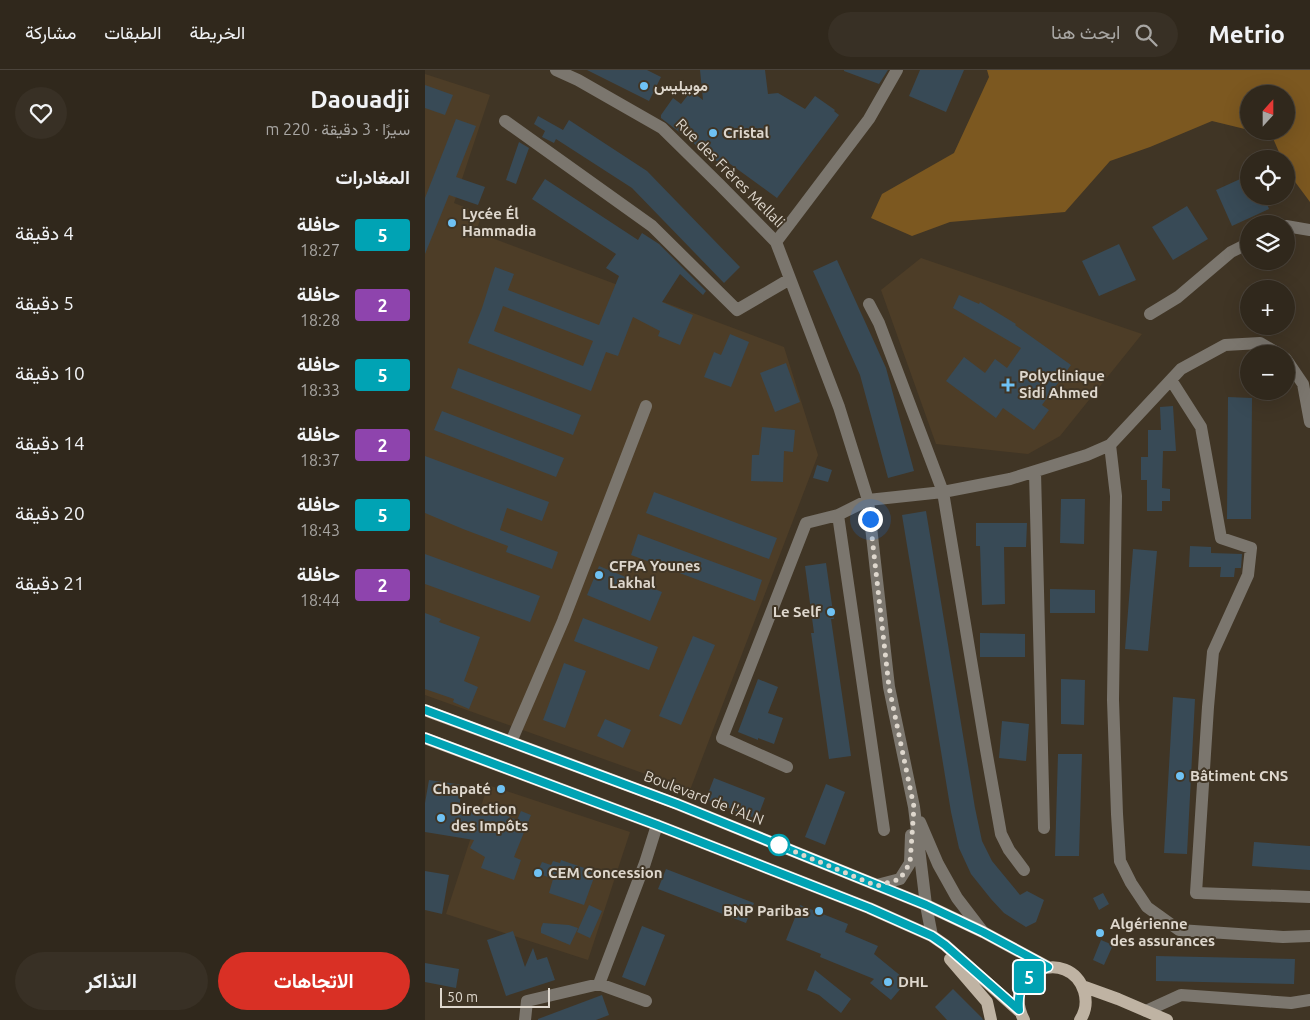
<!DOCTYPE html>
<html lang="ar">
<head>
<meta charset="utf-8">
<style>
	:root { --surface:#30281c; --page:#383025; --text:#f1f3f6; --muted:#a8a6a3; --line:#4b443b; --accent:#d93025 }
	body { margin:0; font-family:Ubuntu,Vazirmatn,sans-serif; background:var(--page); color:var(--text); direction:rtl; height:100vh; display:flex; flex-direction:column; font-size:19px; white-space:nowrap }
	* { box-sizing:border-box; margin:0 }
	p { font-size:16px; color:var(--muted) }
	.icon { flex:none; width:28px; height:28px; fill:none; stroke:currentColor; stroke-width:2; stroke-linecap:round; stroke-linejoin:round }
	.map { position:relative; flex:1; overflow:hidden; direction:ltr }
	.drawer { display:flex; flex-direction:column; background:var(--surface); width:425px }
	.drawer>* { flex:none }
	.badge { padding:0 10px; border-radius:4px; font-size:18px; line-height:32px }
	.needle { width:32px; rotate:21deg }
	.buttons { position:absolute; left:815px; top:15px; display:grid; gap:10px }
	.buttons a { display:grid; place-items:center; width:55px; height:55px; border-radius:50%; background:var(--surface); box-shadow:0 5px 20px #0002,0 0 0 1px var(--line); font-size:25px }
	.scale { position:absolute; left:15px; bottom:12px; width:110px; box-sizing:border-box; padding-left:5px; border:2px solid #ded7cd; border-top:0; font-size:14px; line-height:18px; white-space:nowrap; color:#ded7cd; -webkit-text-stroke:4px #403525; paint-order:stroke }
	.you { position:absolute; width:25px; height:25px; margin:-12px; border:4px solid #fff; border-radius:50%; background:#1a73e8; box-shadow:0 0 0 8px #1a73e833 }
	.map>.badge { position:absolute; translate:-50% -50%; box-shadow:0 0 0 2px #fff }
	h2 { padding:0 15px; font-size:19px; line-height:45px }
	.round { display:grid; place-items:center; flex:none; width:52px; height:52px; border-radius:26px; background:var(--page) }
	.overview { display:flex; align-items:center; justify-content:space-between; height:85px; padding:0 15px }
	h1 { font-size:24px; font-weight:700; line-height:38px }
	.button { display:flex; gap:10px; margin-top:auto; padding:10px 15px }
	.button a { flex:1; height:58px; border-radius:30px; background:var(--accent); color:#fff; font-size:20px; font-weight:700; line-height:58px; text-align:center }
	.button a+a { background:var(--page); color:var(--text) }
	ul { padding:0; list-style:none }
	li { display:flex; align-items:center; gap:15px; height:70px; padding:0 15px }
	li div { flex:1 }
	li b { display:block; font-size:19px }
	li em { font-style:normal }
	li .badge { min-width:55px; font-weight:700; text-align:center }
	header { display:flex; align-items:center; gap:30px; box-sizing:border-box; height:70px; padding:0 25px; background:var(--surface); border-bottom:1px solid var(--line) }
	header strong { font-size:24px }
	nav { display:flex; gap:28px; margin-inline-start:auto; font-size:18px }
	.search { width:350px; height:45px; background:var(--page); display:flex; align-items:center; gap:12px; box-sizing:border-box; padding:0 18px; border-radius:28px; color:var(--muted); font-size:19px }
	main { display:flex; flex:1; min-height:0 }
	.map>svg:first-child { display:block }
	.built { fill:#4d3d27 }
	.green { fill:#7c5820 }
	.building { fill:#384a56; fill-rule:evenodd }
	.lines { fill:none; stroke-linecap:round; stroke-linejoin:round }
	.minor { stroke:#7b766e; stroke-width:12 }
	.major { stroke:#bfb3a3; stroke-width:12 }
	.line-casing { stroke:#fff; stroke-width:11 }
	.line { stroke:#00a3b4; stroke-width:8 }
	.walk { stroke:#ded7cd; stroke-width:5; stroke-dasharray:0 9 }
	.poi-dot { fill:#6fc2f4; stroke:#403525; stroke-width:2 }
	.stop-dot { fill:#fff; stroke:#00a3b4; stroke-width:2.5 }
	.labels { text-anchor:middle; stroke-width:4; stroke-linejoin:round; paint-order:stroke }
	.poi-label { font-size:15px; font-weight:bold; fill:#ded7cd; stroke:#403525; text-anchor:start }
	.street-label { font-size:15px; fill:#ded7cd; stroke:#403525 }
</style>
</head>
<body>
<header>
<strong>Metrio</strong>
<div class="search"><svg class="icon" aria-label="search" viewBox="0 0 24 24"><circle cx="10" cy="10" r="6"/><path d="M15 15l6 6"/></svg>ابحث هنا</div>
<nav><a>الخريطة</a><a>الطبقات</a><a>مشاركة</a></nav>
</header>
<main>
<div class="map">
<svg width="885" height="950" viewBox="0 0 885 950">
	<rect width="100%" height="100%" fill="#403525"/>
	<path class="built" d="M0,4L65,25L29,133L57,144L51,162L359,277L393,385L265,720L0,625Z
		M496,188L717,264L635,366L603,384L511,374L456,220Z
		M63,715L205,762L163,890L21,844Z"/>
	<path class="green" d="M562,0H885V132L862,101L861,89H857L847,66L829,61H861V24H824V60L787,51L725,77L685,91L640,142L525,152L487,166L446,148L457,124L529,83L564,7Z"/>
	<path class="building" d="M162,0H222L236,7L224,31Z
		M275,0H340L343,24L353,23L380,39L390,26L410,40L409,41L414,45L352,128L297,88L294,93L236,48V45L248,28L256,34L266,21L278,30Z
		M419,0H463L454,14L419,1Z
		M495,0H539L521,42L484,26Z
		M0,15L28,25L20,45L0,38Z
		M113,46L138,60L144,50L222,101L315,197L299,213L207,118L131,69L129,73L117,67L120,61L109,54Z
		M31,49L51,56L31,107L60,117L53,135L24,125L0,184V128Z
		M94,72L104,78L91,114L81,110Z
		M824,105V126H839L844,139L807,156L791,120Z
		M120,109L213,170L217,163L234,174L281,221L278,225L255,204L237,232L268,245L255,275L233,266L235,261L208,247L193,286L181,282L166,321L43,273L57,238L70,197L89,204L83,220L174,255L194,206L181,198L191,184L107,129ZM78,236L168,271L158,296L69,261Z
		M762,136L783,169L748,190L727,157Z
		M694,174L711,210L674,226L657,191Z
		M412,190L461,298L489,401L463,408L435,305L388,201Z
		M534,225L554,234L555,232L591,254L590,255L646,295L617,335L624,340L609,360L578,338L571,348L521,311L539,287L560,303L570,289L582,298L596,278L528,238Z
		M305,264L324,272L306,317L279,307L289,282L296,285Z
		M361,293L375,332L350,342L335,303Z
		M33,298L156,345L148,365L26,318Z
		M803,327L827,328L826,449H802Z
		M748,336L751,381H738L737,418L745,419V431H737V441H722V410H716V387H723V360H736L735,337Z
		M17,341L139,388L131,407L9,360Z
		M337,357L370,360L368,382L359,381L358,412L326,411L327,385H334Z
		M0,386L124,432L117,451L82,438L75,460L133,482L127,499L81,482L83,476L38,459L0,443Z
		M392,395L407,400L403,412L388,408Z
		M229,422L352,468L344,489L221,443Z
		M636,429H660L659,474L635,473Z
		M501,441L550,738L557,771L567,791L595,825L602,821L619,830L611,852L601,857L579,843L566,829L546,804L534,778L526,742L477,445Z
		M551,453H602L601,477H579L580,534L557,535L555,476H551Z
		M213,464L337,510L330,531L206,485Z
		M765,476L786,477V483L817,484L816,498H810L809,507H795L796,497H764Z
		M708,479L732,481L723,581L700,579Z
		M0,484L115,526L105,552L0,514Z
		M401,493L409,549H406L426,686L404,689L386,563H389L380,496Z
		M174,496L237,522L225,551L162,525Z
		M625,519L670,520V543H625Z
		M0,543L16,549L14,552L55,567L39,611L53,617L44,639L28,632L29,629L0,619Z
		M158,548L233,577L224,600L149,571Z
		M555,563L600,564V587H555Z
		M268,566L290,575L256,655L234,646Z
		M139,593L161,601L140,658L118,650Z
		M333,609L353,617L343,643L358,648L349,674L333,668V670L313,662Z
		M636,609L660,610L659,655L636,654Z
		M748,627L770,629L762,784L739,783Z
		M180,649L206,660L198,678L172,666Z
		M577,651L604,654L601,691L574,688Z
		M633,684H657L654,786H630Z
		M289,708L340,728L332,749L281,729Z
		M4,710L38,715L34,737L57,746L61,737L92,750L96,741L106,745L89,787L96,790L89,810L56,798L60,787L45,778L49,770L0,762V733Z
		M401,714L420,722L400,775L380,767Z
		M829,772L885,776V800L827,796Z
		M136,790L171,802L159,835L124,823L128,809L112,803L117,792L126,795L128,791L135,793Z
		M241,799L329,833L321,853L233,819Z
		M0,801L24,805L17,844L0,840Z
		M678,823L684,834L674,840L668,828Z
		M164,835L177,841L165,868L152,862Z
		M375,835L423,854L420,862L453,876L449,884L482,911L466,930L445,913L449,909L395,887L396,884L361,870Z
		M118,853L144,855L153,858L145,875L116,863V858Z
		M217,856L240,865L220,916L197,907Z
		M88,861L100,897L108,878L112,890L122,887L130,910L81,926L62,870Z
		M676,870L688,875L679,895L668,890Z
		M731,886L870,889L869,914L731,911Z
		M0,893L34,899L31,918L0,912Z
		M390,900L426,929L416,943L394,925L382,920Z
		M528,919L557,948L558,950H522L510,937Z
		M177,925L184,945L171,950H113V949Z"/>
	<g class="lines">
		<path class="minor" d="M131,0L153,10L237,58L295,115L351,172L414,337L443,430L464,617L489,737L501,835L507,866
			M80,51L227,156L312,240L365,209
			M861,156L885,160
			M351,172L444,49L472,0
			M444,234L454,253L518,422L560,674L576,764L584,780L599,800
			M725,244L753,227L806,182L824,173
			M861,289L878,314L885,352
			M746,310L776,357L796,468L826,478L823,505L788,582L783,637L771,823L885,827
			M685,375L691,426L688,630L692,744L695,791L706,813L722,837L754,860L858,867L885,866
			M610,402L619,758
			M413,445L459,760
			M86,672L138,551L221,336
			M362,697L297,668L381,453L413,445L443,430L518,422L585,409L662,385L685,375L756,299L800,275L835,273L854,284
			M495,752L513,794L532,828L558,862
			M452,815L475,809L485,793L486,765
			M174,914L220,793L232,755
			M721,941L756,925L866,933L885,930
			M100,950L102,931L174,914L221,931"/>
		<path class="major" d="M0,640L252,734L501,835L558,862L623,897
			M0,668L232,755L444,838L507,866L520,875L594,941
			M525,889L562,932L566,950
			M657,916L693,929L742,950
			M599,950C574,901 644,876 659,921C662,931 661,941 655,950"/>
	</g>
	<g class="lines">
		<defs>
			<path id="line" d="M0,640L252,734L501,835L558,862L623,897C600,904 592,917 594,940L520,875L507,866L444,838L232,755L0,668"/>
		</defs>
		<use href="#line" class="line-casing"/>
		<use href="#line" class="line"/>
		<path class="walk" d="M354,775L452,816L475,809L485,793L489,737L464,617L445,449"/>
	</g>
	<g class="poi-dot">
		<circle cx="219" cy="16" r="5"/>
		<circle cx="288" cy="63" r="5"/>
		<circle cx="27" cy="153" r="5"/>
		<path d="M580.5 307.5h5v5h5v5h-5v5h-5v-5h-5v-5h5z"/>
		<circle cx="174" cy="505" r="5"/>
		<circle cx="406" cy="542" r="5"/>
		<circle cx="755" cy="706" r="5"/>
		<circle cx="76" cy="719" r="5"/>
		<circle cx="16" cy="748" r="5"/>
		<circle cx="113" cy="803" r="5"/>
		<circle cx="394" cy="841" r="5"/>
		<circle cx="675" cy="863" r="5"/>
		<circle cx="463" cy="912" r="5"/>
	</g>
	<circle class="stop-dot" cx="354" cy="775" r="10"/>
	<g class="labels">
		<g class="poi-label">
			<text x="229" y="21">موبيليس</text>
			<text x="298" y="68">Cristal</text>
			<text x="37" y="149">Lycée Él<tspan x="37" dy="17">Hammadia</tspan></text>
			<text x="594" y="311">Polyclinique<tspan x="594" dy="17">Sidi Ahmed</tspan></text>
			<text x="184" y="501">CFPA Younes<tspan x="184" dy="17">Lakhal</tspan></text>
			<text x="396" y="547" text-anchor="end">Le Self</text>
			<text x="765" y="711">Bâtiment CNS</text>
			<text x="66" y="724" text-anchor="end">Chapaté</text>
			<text x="26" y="744">Direction<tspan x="26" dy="17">des Impôts</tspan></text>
			<text x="123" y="808">CEM Concession</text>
			<text x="384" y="846" text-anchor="end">BNP Paribas</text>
			<text x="685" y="859">Algérienne<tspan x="685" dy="17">des assurances</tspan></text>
			<text x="473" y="917">DHL</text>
		</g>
		<g class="street-label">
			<text transform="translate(305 103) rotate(45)" y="5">Rue des Frères Mellali</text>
			<text transform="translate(279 728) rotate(21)" y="5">Boulevard de l'ALN</text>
		</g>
	</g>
</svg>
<div class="buttons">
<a><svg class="needle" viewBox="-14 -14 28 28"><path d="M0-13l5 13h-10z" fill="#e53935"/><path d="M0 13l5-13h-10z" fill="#a8a6a3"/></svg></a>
<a><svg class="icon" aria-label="locate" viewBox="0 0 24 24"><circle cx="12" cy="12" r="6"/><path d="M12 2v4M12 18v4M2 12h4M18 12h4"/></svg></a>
<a><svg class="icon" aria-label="layers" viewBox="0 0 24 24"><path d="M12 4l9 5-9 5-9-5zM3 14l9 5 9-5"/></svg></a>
<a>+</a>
<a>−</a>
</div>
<div class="scale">50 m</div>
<div class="you" style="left:445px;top:449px"></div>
<b class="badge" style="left:604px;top:907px;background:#00a3b4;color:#fff">5</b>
</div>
<section class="drawer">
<div class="overview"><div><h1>Daouadji</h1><p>سيرًا · 3 دقيقة · 220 m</p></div><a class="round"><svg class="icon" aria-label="heart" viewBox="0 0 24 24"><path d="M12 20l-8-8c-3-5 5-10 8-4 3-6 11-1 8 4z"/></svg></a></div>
<h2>المغادرات</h2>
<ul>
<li><span class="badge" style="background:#00a3b4;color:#fff">5</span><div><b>حافلة</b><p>18:27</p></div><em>4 دقيقة</em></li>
<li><span class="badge" style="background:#8e44ad;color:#fff">2</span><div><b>حافلة</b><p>18:28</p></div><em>5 دقيقة</em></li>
<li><span class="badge" style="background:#00a3b4;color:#fff">5</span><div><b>حافلة</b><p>18:33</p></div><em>10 دقيقة</em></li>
<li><span class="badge" style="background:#8e44ad;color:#fff">2</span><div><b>حافلة</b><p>18:37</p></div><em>14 دقيقة</em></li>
<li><span class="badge" style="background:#00a3b4;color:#fff">5</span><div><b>حافلة</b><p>18:43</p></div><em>20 دقيقة</em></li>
<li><span class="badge" style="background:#8e44ad;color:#fff">2</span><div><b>حافلة</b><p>18:44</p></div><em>21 دقيقة</em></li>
</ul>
<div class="button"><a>الاتجاهات</a><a>التذاكر</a></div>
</section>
</main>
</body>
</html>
